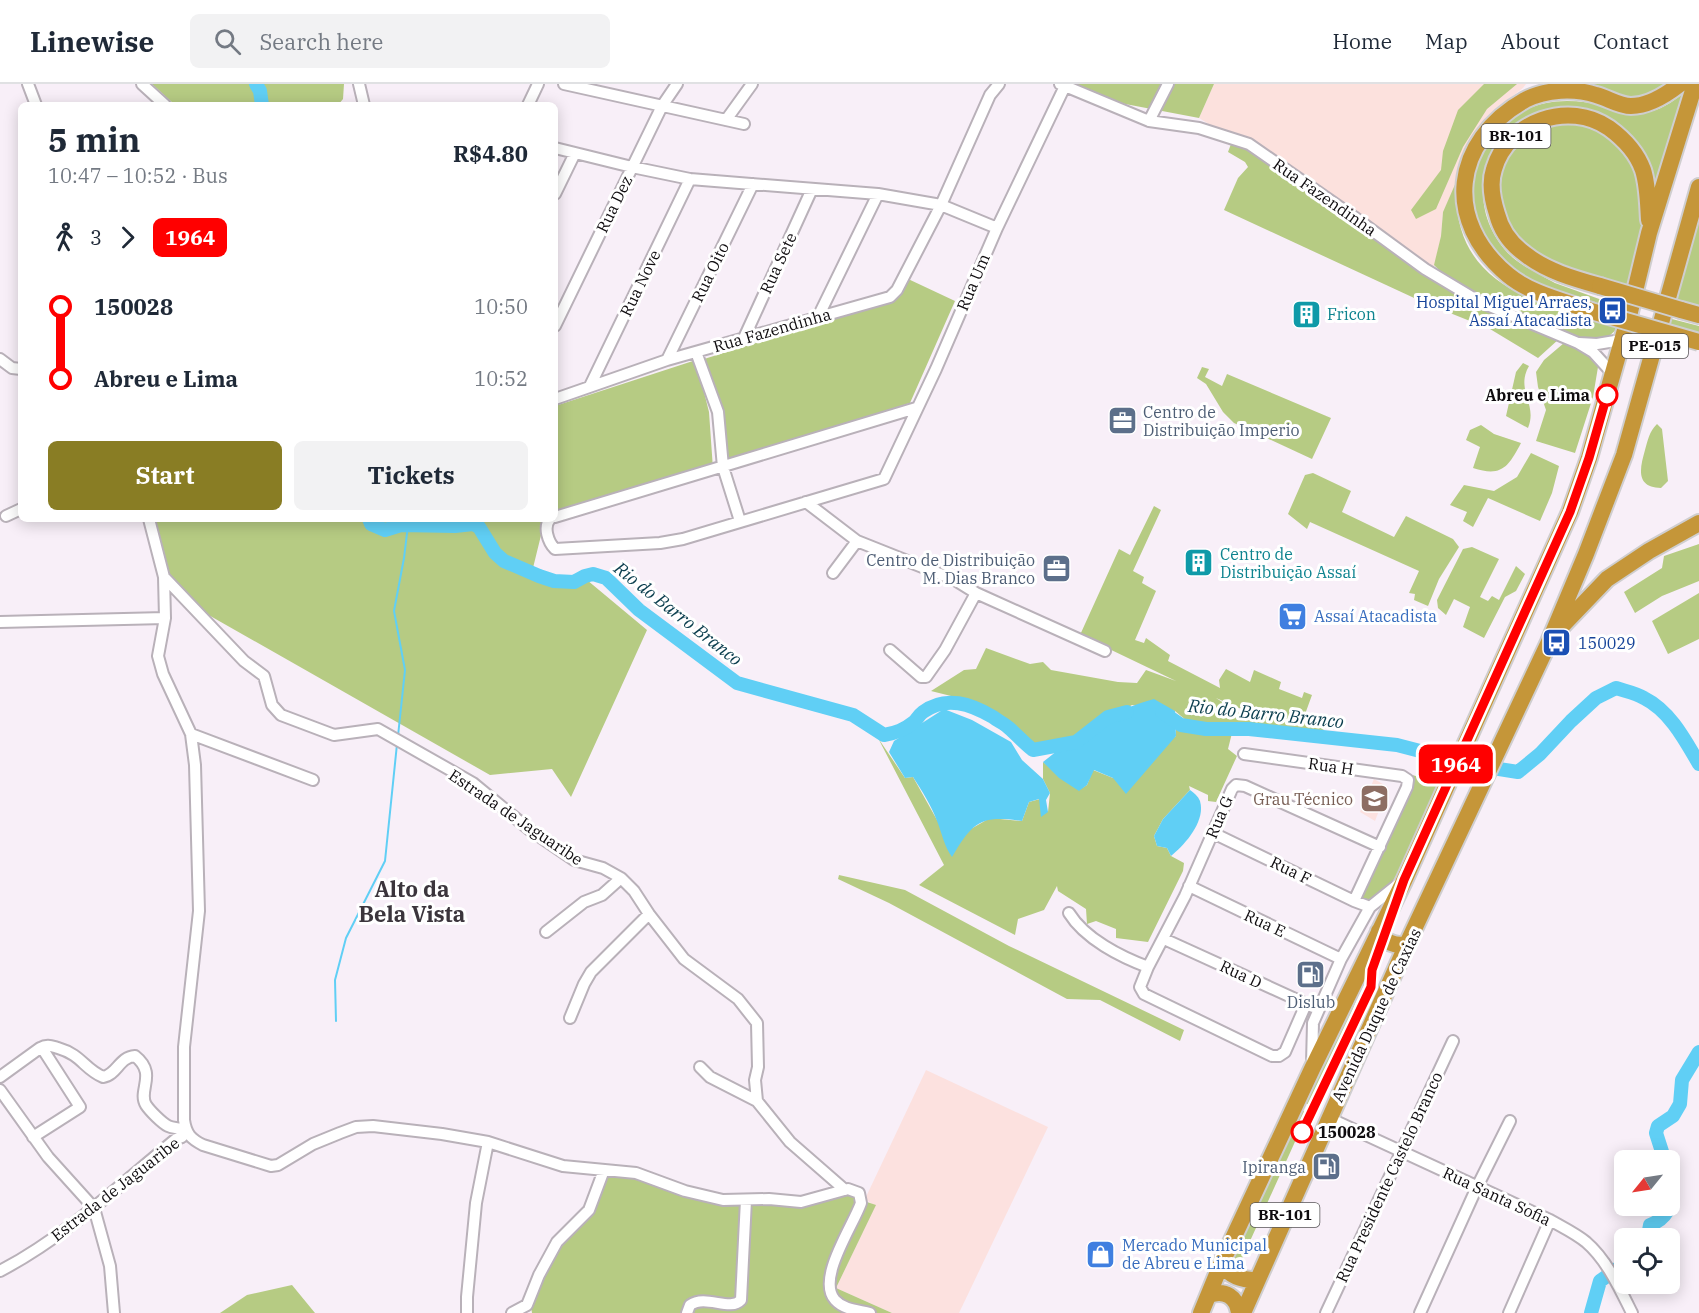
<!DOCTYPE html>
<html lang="en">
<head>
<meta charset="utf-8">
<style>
	:root { --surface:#fff; --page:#f2f2f3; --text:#1f2937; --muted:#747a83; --line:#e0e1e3; --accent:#897d24 }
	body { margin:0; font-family:"IBM Plex Serif",serif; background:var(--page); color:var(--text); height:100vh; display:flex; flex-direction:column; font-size:22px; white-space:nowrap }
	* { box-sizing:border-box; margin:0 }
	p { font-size:20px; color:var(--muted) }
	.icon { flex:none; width:33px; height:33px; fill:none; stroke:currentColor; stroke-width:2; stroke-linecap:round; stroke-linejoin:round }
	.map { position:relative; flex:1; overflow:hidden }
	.details { position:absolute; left:18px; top:18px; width:540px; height:420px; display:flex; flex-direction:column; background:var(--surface); border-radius:9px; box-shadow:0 3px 15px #0003 }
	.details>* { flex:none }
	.badge { padding:0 12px; border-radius:9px; font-size:21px; line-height:39px }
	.needle { width:39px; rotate:240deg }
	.buttons { position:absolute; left:1614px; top:1066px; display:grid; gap:12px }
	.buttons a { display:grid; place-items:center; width:66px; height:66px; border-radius:9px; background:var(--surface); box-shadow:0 3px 15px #0003; font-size:30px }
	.map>.badge { position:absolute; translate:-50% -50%; box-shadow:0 0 0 3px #fff }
	.legs { display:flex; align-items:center; gap:9px; height:66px; padding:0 30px; font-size:20px }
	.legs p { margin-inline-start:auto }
	.summary { display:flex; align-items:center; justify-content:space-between; height:102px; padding:0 30px }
	h1 { font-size:33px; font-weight:700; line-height:45px }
	.action { display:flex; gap:12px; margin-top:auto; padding:12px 30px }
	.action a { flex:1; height:69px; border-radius:9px; background:var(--accent); color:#fff; font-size:24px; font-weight:700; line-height:69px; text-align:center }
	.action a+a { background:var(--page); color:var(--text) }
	ul { padding:0 30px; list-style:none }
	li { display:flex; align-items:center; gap:21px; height:72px; font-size:22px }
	li i { display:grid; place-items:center; width:9px; height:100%; margin:0 8px; background:currentColor }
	li i::after { content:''; width:15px; height:15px; margin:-8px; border:4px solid; border-radius:50%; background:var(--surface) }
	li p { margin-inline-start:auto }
	li:first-child i { background:linear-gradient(#0000 50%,currentColor 0) }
	li:last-child i { background:linear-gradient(currentColor 50%,#0000 0) }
	header { display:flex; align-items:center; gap:36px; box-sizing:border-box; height:84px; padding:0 30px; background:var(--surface); border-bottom:2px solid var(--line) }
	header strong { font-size:28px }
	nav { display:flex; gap:33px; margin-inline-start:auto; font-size:21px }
	.search { width:420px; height:54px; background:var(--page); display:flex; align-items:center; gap:15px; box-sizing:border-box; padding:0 21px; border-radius:9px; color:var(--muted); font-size:22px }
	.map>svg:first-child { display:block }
	.education { fill:#fce1df }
	.medical { fill:#fce1dd }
	.green { fill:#b6cb83; fill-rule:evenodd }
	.water { fill:#60cff5 }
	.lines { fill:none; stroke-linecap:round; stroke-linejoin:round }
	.stream { stroke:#60cff5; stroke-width:2 }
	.river { stroke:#60cff5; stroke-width:14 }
	.minor-casing { stroke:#b9b1b9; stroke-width:14 }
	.highway-casing { stroke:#cfcecf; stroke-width:20 }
	.minor { stroke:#fff; stroke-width:10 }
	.highway { stroke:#c59639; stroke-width:16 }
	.highway-bridge-casing { stroke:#cfcecf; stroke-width:20; stroke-linecap:butt }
	.highway-bridge { stroke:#c59639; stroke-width:16 }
	.line-1-casing { stroke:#fff; stroke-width:14 }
	.line-1 { stroke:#f00; stroke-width:9 }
	.stop-1-dot { fill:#fff; stroke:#f00; stroke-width:3 }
	.labels { text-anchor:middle; stroke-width:6; stroke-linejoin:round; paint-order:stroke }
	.shield { fill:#fff; stroke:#575557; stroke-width:1.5 }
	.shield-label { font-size:15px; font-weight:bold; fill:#0f0c0f }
	.street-label { font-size:16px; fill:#0f0c0f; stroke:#fff }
	.transit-label { font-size:16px; fill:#164399; stroke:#fff; text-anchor:end }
	.culture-label { font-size:16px; fill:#0d838f; stroke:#fff; text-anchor:start }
	.stop-label { font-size:16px; font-weight:bold; fill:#0f0c0f; stroke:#fff; text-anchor:end }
	.service-label { font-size:16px; fill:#4e5e75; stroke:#fff; text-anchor:end }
	.shop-label { font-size:16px; fill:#366cbe; stroke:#fff; text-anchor:start }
	.education-label { font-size:16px; fill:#785e54; stroke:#fff; text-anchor:end }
	.water-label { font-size:18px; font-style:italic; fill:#0b3e4e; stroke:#fff }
	.district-label { font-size:22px; font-weight:bold; fill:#3b353c; stroke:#fff }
</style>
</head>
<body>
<header>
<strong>Linewise</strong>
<div class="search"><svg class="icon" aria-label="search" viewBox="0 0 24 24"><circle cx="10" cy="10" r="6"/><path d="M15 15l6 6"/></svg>Search here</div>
<nav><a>Home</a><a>Map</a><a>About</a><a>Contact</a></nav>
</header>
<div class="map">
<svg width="1699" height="1229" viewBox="0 0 1699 1229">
	<rect width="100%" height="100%" fill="#f8eff8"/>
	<path class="education" d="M1374,695L1388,703L1375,737L1360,728Z
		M926,986L1048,1043L959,1229H892L836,1204L875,1122L865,1115Z"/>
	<path class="medical" d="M1214,0H1526L1523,4L1492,28L1471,62L1462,90L1443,128L1441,152L1434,184L1323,111L1199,34Z"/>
	<path class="green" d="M152,0H344L343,15L338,21H175Z
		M1064,0H1214L1199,34L1083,12Z
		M1484,0H1517L1487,25L1463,63L1436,125L1416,135L1411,126L1441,86L1443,67L1458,26Z
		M1569,0H1671L1632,17Z
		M1688,5L1646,134L1631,217L1608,213L1542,192L1555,199L1602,216L1598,224C1576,215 1546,207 1526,196C1504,184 1480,155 1473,130C1466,108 1473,70 1488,52C1493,45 1503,40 1510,35C1539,14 1571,14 1605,22C1620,26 1634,32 1649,28C1665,24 1677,15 1688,5ZM1487,86L1518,174L1530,185C1495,168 1474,123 1487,86Z
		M1231,60L1250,66L1445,203L1559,255L1538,274L1490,245L1425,219L1224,126L1238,94L1248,83L1245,78L1228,68Z
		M1457,96C1448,202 1538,221 1620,242L1606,255L1579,256L1488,217L1447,194L1434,181L1441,152L1443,128Z
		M1699,101V238L1667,229Z
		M906,194L955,217L910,319L727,377L704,275L893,217Z
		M1668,234L1699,242V253L1666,244Z
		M1564,259C1579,264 1590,270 1598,283L1593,313L1575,369L1536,357L1546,326L1538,303L1536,288L1544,276Z
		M696,276L709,328L713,385L555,431V322Z
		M1523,279L1529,282C1515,306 1538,320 1528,344L1506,332L1516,288Z
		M1202,283L1209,285L1205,293L1222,302L1227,290L1331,334L1312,375L1234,339L1223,328L1206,300L1197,294Z
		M1657,340L1662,345L1668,397L1661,404C1635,403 1640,384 1645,366C1648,356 1649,348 1657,340Z
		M1481,341L1494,350L1521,359C1508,384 1501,393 1473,384L1480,363L1466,356L1470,346Z
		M1531,369L1559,382L1552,409L1540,437L1488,414L1473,443L1463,437L1467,428L1450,421L1464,401L1494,407L1517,393Z
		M1313,389L1351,407L1342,428L1394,453L1406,432L1453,455L1459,463L1439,495L1428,522L1414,516L1415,510L1409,509L1419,487L1310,438L1307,445L1288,430L1305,391Z
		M1154,422L1161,426L1133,487L1144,493L1142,499L1156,507L1135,556L1144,559L1146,554L1170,571L1168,577L1220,604L1219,596L1226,585L1250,598L1254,586L1281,598L1279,605L1302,614L1304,608L1312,611L1304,633H1297L1314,636L1326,644L1317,649L1187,637L1175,627L1132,621L1069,657L1039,665L1003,632L975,618L931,607L964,586L976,585L986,564L1030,580L1043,578L1051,586L1118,598L1137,599L1146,586L1176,597L1080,551L1119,465L1130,471ZM1216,614L1246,627L1249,623L1271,628L1244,632Z
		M154,435H545L532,488L587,496L647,546L571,713L552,685L490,691L205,529L170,495Z
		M1699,460V497L1662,512L1635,529L1624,508L1662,484L1664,472Z
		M1472,463L1499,475L1480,513L1488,517L1492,512L1499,516L1516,482L1525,490L1516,507L1505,513L1484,554L1463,543L1470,523L1454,515L1446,531L1438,524L1437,516L1463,465Z
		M1699,509V555L1668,570L1652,537Z
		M1176,638L1181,641L1232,649L1228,665L1237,672L1216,718L1208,717V711L1189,702L1190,706L1163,735L1154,752L1157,762L1167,764L1171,772L1184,779L1183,787L1148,858L1116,854V845L1096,837L1087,840L1086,825L1058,807L1057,802L1044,826L1018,835L1015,851L919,801L944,781L878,654L905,694L913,693L937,736L969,746L990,734L1022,737L1029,718L1040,715L1048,728L1050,709L1043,695V678L1079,706L1087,701L1093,686L1113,694L1176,652Z
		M1408,690L1443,699L1398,795L1373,818L1350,814Z
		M839,791L905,806L1009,862L1184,946L1180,957L1100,916L1067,915L889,819L838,795Z
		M1361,901L1347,944L1330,976L1311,1022L1300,1016Z
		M1296,1024L1308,1029L1236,1188L1228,1179Z
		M603,1089L639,1094L672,1105L796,1119L847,1105L852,1113L876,1121L836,1204L892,1229H532L531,1223L542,1196L565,1156L593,1128Z
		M292,1201L315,1229H220L247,1211Z"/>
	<path class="water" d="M1154,615L1175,627L1176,652L1126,710L1113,694L1094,686L1087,701L1079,707L1059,694L1043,678C1077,651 1112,626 1154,615Z
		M944,625L972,636L1011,658L1022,676L1043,695L1050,709L1046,716L1048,728L1041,733L1039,715L1029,718L1022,737C980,731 973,738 952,773C944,762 942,749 937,737C931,721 922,707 913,693L905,694L889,668L894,657Z
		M1190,706C1194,709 1198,712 1200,717C1206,737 1185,761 1171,772L1167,764L1157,762L1154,752L1163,735Z"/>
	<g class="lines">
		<path class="stream" d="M398,652L405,586L394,527L404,474L408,441
			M336,937L335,896L346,854L385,777L397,660"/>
		<path class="river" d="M256,0L260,7L262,21
			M369,435L371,440L385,446L401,441L455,442L473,440L479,443L495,469L504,477L539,492L554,497L574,498L585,492L593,490L606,494L639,526L737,599L853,631L884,651C896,649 904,646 914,638C917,635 919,631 923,628C946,611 971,620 993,633C998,637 1005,640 1009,644C1017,651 1024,659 1033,666L1076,658L1108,633L1127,628
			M1162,628L1181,641L1206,645H1249L1397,661L1474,681L1518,688L1540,670L1571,637L1596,614L1616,604C1625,607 1636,609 1644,614C1670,627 1685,656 1699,680
			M1665,1077L1656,1049L1658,1042L1673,1032L1680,1020L1682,996L1699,968
			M1645,1155L1648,1152L1650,1141C1666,1135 1673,1123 1670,1106
			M1591,1229L1600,1197L1624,1180"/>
		<defs>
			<path id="minor" d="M28,0L36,21
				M142,0L165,21
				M359,0L364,21
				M564,0L744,40
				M1060,0L1149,37L1199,44L1249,60L1354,133L1425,185L1480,218L1578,259L1593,268L1613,290
				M528,21L538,0
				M726,36L752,0
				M1149,37L1168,0
				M555,64L632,83L690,95L878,110L941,121L997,144
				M555,110L575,69
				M818,233L878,110
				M555,242L662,22L677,0
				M744,254L812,105
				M1579,259L1597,260L1621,256
				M696,268L718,328L723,383L740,437
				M0,275L12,284L21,285
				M667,276L753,100
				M590,302L690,95
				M555,315L667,276L890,213L897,206L941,121L990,11L999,0
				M806,418L857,457L955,496L976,509L945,566L926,593H921L890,566
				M6,432L21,425
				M555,433L916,324
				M149,435L164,493L244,577L264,592L272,621L281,631L334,651L378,645L473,699L530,746L574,776L603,784L621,794L634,807L649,830L684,875L738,915L757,939L758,983L755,996L757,1017
				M550,435C543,443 548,458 555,465L660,459L683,455L884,395L936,285L997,144L1065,2
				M833,489L857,457
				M976,509L1105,567
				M165,534L158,572L163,590L191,650L195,681L199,827L184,963V1036C186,1050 191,1055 203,1061L271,1082L278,1081L313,1060L340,1049L356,1043L373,1042L442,1050L488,1058L563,1082L636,1089L685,1107L723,1116L769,1115L801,1118L848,1105L859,1109L861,1119C853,1142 816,1195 835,1216C844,1226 858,1226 870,1229
				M0,538L165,534L164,493
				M191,650L313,696
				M1244,670L1402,692L1408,696L1407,703L1354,817
				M1213,749L1354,817L1370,823
				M1189,802L1341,875
				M1069,829C1085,855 1121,873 1148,883
				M546,848L584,818L602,811L621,794
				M1164,855L1313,923
				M1306,920L1285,968L1279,972H1272L1144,910L1140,903L1148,883L1185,812L1232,705L1236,701L1245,702L1380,763
				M570,934L584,900L591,888L649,830
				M1312,979L1313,939L1341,875L1370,823L1401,798
				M700,983L710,993L757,1017L790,1058L845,1106
				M0,993L40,964L44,967L80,1023L33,1053
				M0,1006L48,1073L94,1124L110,1182L114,1229
				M1329,1034L1550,1136C1562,1143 1575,1149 1586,1158C1607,1176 1620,1205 1632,1229
				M0,1187C65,1153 120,1101 176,1055L182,1053L186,1048C180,1043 174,1045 168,1042C162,1039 150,1027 146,1021C137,1007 158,990 135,972C119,973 117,991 103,993C84,985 82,971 58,964C51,962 47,960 40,964
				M467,1229V1213L476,1119L488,1058
				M512,1229L527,1221L539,1191L557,1158L589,1126L604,1086
				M687,1229L690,1221C706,1210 730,1228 741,1216L746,1116
				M1326,1229L1453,957
				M1420,1229L1477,1103L1510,1037
				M1509,1229L1550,1136"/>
			<path id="highway" d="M1600,202C1575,195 1546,187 1525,170C1511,160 1501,146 1497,130C1492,115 1489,100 1494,85C1508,37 1569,16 1609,44C1624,55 1637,69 1643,86C1648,102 1648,120 1649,136
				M1681,226L1699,231
				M1591,227C1564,217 1531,210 1508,191C1443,137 1452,57 1525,16C1546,5 1575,4 1596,11C1608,14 1619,22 1631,22C1649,22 1666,11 1680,0
				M1561,543L1607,495L1649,467L1699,439
				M1379,847C1384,858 1395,863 1407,860
				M1222,1178C1228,1193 1242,1196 1257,1196
				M1209,1211C1225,1205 1237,1213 1239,1229
				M1201,1229L1222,1178L1312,985L1404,797L1570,428L1589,374L1629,232L1649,149L1695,0
				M1243,1229L1407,860L1549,558L1586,470L1624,371L1699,103"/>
		</defs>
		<use href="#minor" class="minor-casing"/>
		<use href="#highway" class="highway-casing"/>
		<use href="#minor" class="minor"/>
		<use href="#highway" class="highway"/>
		<defs>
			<path id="highway-bridge" d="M1600,202L1681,226
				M1591,227L1699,258"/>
		</defs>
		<use href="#highway-bridge" class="highway-bridge-casing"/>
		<use href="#highway-bridge" class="highway-bridge"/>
	</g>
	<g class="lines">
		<defs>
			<path id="line-1" d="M1302,1048L1371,903L1372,886L1404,796L1570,428L1589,374L1607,311"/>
		</defs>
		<use href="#line-1" class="line-1-casing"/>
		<use href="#line-1" class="line-1"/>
	</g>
	<defs>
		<symbol id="bus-square" viewBox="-11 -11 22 22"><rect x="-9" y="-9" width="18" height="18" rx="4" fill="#1a4fb4" stroke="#fff"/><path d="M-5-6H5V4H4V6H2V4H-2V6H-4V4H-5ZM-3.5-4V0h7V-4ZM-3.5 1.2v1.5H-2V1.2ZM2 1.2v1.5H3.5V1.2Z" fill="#fff"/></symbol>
		<symbol id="building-square" viewBox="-11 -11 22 22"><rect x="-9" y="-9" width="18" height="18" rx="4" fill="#0f9aa8" stroke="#fff"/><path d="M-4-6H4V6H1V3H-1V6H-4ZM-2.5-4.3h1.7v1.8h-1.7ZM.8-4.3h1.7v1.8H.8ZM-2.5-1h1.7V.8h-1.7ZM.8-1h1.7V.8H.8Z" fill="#fff"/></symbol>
		<symbol id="office-square" viewBox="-11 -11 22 22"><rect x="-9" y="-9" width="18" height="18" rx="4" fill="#5c6f8a" stroke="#fff"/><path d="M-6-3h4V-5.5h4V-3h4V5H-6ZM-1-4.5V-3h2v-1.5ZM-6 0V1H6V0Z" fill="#fff"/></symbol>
		<symbol id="supermarket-square" viewBox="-11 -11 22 22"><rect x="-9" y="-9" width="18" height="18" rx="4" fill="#3f7fe0" stroke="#fff"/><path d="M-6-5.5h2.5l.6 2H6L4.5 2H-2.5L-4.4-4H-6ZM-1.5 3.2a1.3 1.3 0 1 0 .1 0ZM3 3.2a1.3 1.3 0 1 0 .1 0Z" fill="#fff"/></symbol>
		<symbol id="university-square" viewBox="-11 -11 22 22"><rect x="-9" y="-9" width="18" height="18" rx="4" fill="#8d6e63" stroke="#fff"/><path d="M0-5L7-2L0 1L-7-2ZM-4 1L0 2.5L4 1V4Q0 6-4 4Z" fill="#fff"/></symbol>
		<symbol id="fuel-square" viewBox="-11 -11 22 22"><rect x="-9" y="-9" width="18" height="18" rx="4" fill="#5c6f8a" stroke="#fff"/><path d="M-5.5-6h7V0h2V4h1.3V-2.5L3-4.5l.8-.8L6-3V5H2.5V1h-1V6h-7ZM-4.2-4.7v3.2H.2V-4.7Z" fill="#fff"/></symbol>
		<symbol id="shop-square" viewBox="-11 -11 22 22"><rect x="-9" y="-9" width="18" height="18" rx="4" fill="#3f7fe0" stroke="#fff"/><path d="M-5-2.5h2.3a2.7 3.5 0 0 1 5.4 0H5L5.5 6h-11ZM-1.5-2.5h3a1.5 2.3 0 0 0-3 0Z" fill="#fff"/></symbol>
	</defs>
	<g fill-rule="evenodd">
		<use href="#bus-square" x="1596" y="210" width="33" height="33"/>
		<use href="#building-square" x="1290" y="214" width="33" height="33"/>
		<use href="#office-square" x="1106" y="320" width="33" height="33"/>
		<use href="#building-square" x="1182" y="462" width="33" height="33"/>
		<use href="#office-square" x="1040" y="468" width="33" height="33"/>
		<use href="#supermarket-square" x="1276" y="516" width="33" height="33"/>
		<use href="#bus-square" x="1540" y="542" width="33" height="33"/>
		<use href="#university-square" x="1358" y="698" width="33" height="33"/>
		<use href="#fuel-square" x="1294" y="874" width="33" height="33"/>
		<use href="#fuel-square" x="1310" y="1066" width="33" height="33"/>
		<use href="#shop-square" x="1084" y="1154" width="33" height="33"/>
	</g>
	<g class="stop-1-dot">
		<circle cx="1607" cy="311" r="10"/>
		<circle cx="1302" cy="1048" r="10"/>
	</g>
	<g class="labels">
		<g class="shield">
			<rect x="1481.5" y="40" width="69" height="24" rx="4.5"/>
			<rect x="1622" y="250" width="66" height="24" rx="4.5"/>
			<rect x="1250.5" y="1119" width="69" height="24" rx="4.5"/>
		</g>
		<g class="shield-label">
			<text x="1516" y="57">BR-101</text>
			<text x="1655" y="267">PE-015</text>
			<text x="1285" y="1136">BR-101</text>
		</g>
		<g class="street-label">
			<text transform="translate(1325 113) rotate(35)" y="6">Rua Fazendinha</text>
			<text transform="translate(614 120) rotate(-64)" y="6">Rua Dez</text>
			<text transform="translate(778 179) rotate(-65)" y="6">Rua Sete</text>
			<text transform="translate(710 188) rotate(-64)" y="6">Rua Oito</text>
			<text transform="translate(973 198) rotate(-67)" y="6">Rua Um</text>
			<text transform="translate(640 199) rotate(-64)" y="6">Rua Nove</text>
			<text transform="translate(772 246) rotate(-16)" y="6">Rua Fazendinha</text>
			<text transform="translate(1331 682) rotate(8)" y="6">Rua H</text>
			<text transform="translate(516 733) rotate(34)" y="6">Estrada de Jaguaribe</text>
			<text transform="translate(1219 733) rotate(-67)" y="6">Rua G</text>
			<text transform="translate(1291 786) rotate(26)" y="6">Rua F</text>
			<text transform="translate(1265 839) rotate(25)" y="6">Rua E</text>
			<text transform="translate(1241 890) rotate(25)" y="6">Rua D</text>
			<text transform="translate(1376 931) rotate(-65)" y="6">Avenida Duque de Caxias</text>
			<text transform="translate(1389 1093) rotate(-65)" y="6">Rua Presidente Castelo Branco</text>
			<text transform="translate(115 1105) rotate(-38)" y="6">Estrada de Jaguaribe</text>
			<text transform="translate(1497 1112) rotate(25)" y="6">Rua Santa Sofia</text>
		</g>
		<g class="transit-label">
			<text x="1592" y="224">Hospital Miguel Arraes,<tspan x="1592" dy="18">Assaí Atacadista</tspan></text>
			<text x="1578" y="565" text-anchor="start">150029</text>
		</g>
		<g class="culture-label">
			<text x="1327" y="236">Fricon</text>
			<text x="1220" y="476">Centro de<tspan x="1220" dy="18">Distribuição Assaí</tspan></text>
		</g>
		<g class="stop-label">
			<text x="1590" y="317">Abreu e Lima</text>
			<text x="1318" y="1054" text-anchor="start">150028</text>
		</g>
		<g class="service-label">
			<text x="1143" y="334" text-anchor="start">Centro de<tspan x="1143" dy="18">Distribuição Imperio</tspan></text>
			<text x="1035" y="482">Centro de Distribuição<tspan x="1035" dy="18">M. Dias Branco</tspan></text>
			<text x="1311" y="924" text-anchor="middle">Dislub</text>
			<text x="1306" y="1089">Ipiranga</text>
		</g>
		<g class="shop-label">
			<text x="1314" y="538">Assaí Atacadista</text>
			<text x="1122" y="1167">Mercado Municipal<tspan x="1122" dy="18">de Abreu e Lima</tspan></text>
		</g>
		<g class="education-label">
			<text x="1353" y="721">Grau Técnico</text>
		</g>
		<g class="water-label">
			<text transform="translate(678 530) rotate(38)" y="6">Rio do Barro Branco</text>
			<text transform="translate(1266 630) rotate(6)" y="6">Rio do Barro Branco</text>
		</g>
		<g class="district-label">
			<text x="412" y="813">Alto da<tspan x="412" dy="25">Bela Vista</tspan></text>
		</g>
	</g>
</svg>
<div class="buttons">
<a><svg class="needle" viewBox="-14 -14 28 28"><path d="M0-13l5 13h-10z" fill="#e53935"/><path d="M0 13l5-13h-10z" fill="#747a83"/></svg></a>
<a><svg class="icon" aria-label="locate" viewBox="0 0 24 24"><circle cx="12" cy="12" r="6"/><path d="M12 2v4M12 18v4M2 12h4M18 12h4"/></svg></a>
</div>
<b class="badge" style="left:1456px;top:680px;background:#f00;color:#fff">1964</b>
<section class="details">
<div class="summary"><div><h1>5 min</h1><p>10:47 – 10:52 · Bus</p></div><b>R$4.80</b></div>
<div class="legs"><svg class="icon" aria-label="walk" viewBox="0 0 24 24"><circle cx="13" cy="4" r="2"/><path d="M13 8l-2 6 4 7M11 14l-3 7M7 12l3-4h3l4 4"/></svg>3<svg class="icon" aria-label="forward" viewBox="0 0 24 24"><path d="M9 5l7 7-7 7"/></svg><b class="badge" style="background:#f00;color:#fff">1964</b></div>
<ul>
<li><i style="color:#f00"></i><b>150028</b><p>10:50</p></li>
<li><i style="color:#f00"></i><b>Abreu e Lima</b><p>10:52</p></li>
</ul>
<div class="action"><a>Start</a><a>Tickets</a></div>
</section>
</div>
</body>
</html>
